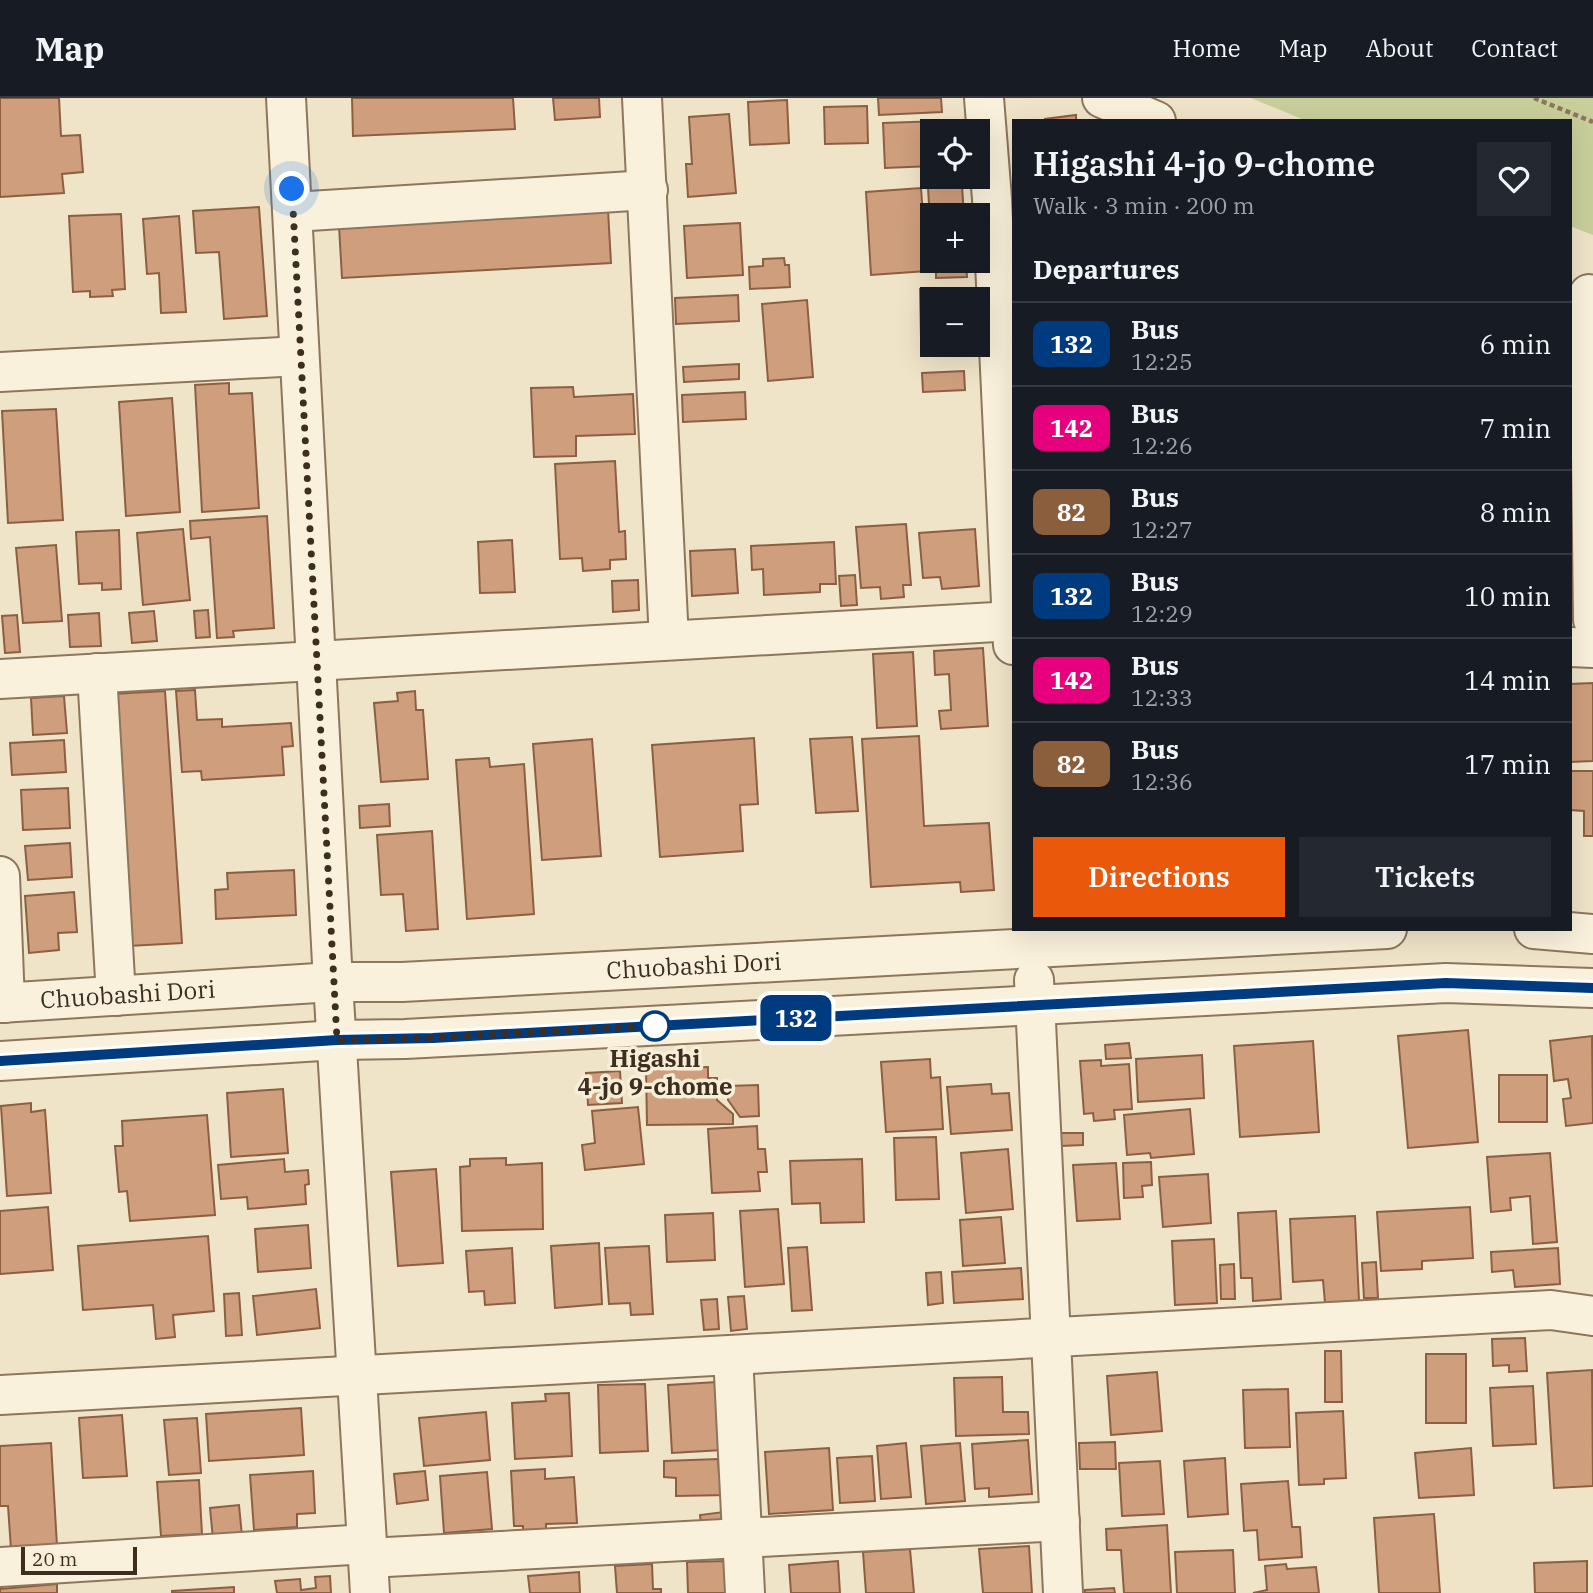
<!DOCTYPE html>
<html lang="en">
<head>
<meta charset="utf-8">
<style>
	:root { --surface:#171b24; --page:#242831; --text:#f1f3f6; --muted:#9ea1a6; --line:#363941; --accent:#ea580c }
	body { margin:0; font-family:"IBM Plex Serif",serif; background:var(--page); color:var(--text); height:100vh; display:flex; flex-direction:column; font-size:26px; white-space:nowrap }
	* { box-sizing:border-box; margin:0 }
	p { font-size:23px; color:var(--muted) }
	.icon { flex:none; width:38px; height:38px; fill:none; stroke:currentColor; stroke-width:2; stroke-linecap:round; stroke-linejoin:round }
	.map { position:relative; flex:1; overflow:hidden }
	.side { position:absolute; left:1012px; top:21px; width:560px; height:812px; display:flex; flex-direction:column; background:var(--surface); border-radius:0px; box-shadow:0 7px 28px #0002 }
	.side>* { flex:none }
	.badge { padding:0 14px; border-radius:10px; font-size:24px; line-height:46px }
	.buttons { position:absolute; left:920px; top:21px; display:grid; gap:14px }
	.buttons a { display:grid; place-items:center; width:70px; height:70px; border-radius:0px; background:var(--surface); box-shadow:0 7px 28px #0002; font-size:35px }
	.scale { position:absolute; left:21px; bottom:18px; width:116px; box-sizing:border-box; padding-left:7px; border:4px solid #3d2e20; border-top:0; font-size:19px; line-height:24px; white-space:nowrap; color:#3d2e20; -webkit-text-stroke:5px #f7eed8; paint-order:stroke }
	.you { position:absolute; width:35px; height:35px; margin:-18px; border:5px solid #fff; border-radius:50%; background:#1a73e8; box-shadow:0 0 0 10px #1a73e833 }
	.map>.badge { position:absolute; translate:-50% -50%; box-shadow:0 0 0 4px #fff }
	h2 { padding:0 21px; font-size:26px; line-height:63px }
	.round { display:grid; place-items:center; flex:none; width:74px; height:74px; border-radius:0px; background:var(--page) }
	.headline { display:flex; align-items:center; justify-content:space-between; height:119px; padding:0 21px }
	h1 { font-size:33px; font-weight:600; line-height:52px }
	.button { display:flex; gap:14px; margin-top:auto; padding:14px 21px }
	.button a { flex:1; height:80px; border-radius:0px; background:var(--accent); color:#fff; font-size:28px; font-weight:600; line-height:80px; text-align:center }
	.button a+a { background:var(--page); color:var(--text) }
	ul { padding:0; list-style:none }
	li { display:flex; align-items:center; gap:21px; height:84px; padding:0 21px; border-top:2px solid var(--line) }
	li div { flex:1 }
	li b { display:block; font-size:26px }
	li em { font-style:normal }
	li .badge { min-width:77px; font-weight:700; text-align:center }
	header { display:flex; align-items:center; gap:42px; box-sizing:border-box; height:98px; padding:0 35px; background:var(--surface); border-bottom:2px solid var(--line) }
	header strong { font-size:33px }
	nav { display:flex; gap:38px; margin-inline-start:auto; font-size:24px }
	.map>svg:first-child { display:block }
	.green { fill:#c9cf9b }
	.building { fill:#cf9f7d; stroke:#8d5f41; stroke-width:2 }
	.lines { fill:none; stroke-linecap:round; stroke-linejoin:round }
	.minor-casing { stroke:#8d765c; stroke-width:42 }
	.path { stroke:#8d765c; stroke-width:4.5; stroke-dasharray:5 3.5; stroke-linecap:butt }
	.minor { stroke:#faf1dc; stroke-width:38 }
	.line-casing { stroke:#fff; stroke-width:16 }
	.line { stroke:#003b80; stroke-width:10 }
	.walk { stroke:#3d2e20; stroke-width:7; stroke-dasharray:0 12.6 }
	.stop-dot { fill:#fff; stroke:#003b80; stroke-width:3.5 }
	.labels { text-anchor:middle; stroke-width:7; stroke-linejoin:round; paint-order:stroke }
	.street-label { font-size:24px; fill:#3d2e20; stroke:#f7eed8 }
	.stop-label { font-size:24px; font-weight:bold; fill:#3d2e20; stroke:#f7eed8 }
</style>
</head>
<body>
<header>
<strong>Map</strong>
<nav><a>Home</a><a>Map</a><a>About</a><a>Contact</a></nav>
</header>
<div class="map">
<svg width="1593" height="1495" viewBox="0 0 1593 1495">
	<rect width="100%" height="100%" fill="#f0e4c8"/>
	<path class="green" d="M1251,0H1593V137L1570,128V23H1307Z"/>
	<path class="building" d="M0,0H59L61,38L80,37L83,74L62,76L64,95L0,99Z
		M352,0H513L515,31L353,38Z
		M553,0H599L600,19L555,22Z
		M878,0H941L942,14L879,17Z
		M787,2L789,45L750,47L748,4Z
		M867,8L868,45L825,46L824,9Z
		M729,16L736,95L688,99L686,66H692L689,19Z
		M1076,17V23H1045V21Z
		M941,23L942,33H933V68L885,70L883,25Z
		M962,88L964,117H933V122H930L928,90Z
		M921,90L927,173L871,177L866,94Z
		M259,109L267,218L224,221L219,154L196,155L193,113Z
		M608,112L611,165L342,180L339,128Z
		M121,116L125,191L112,192L113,198L90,199V193L73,194L69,118Z
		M179,118L186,214L161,215L159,175L147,176L143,121Z
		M740,125L743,177L687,180L684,128Z
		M784,160L785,167H789L790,189L750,191L749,169L763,168V161Z
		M936,163H966L967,179L936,180Z
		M920,191H960V201H933V238L921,239Z
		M738,197L739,223L676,226L675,200Z
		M807,202L813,279L768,283L762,206Z
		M739,266V281L684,284L683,269Z
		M964,273L965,292L923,294L922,275Z
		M229,285V296L252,295L259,410L202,414L195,287Z
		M573,289L574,299L633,296L635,336L576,338V358L534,359L531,290Z
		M745,294L746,321L683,324L682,297Z
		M172,300L180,414L126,418L119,304Z
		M56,311L63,422L8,425L2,313Z
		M615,363L619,434L625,433L626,461L610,462V471L583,473L582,460L560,461L555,366Z
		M267,418L274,530L233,533L234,539L217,540L210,439L191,441L190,423Z
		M906,426L911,487H903L904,499L881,501L880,489L861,490L856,429Z
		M183,431L190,502L143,507L137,435Z
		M975,431L979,488L942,491L940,479L923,480L919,435Z
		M119,432L121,491L102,492V485L79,486L76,434Z
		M512,442L515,494L480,495L478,444Z
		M834,444L836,486H820V494L764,497L763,471L752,472L751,448Z
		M56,447L62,523L23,525L16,450Z
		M735,451L738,495L692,498L690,453Z
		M855,477L857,507L841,508L839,478Z
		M638,482L639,512L613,514L612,483Z
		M208,512L210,539L196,540L194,513Z
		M154,513L157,543L132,545L129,515Z
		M99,515L101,548L70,549L68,517Z
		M17,517L20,554L5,555L2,518Z
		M983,550L988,628L941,631L939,613L951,612L949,576L935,577L934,553Z
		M913,554L917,628L877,630L873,556Z
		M1593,585V663L1570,664V586Z
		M195,592L197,622L222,621V629L291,625L293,648L282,649L284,677L202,682L201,673L182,674L176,593Z
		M165,593L182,845L129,848L112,596Z
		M415,593L416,612H423L428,681L381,684L374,605L398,603L397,595Z
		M64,598L67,635L33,637L31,600Z
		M919,638L924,728L989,725L994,792L961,794L960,784L871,789L862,641Z
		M852,639L858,713L816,715L810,641Z
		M754,640L758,706L740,707L743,753L660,759L652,647Z
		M592,641L601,758L542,762L533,646Z
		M64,642L66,674L12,677L10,645Z
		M489,660L490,669L524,666L534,816L467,821L456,662Z
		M1570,673H1593V738H1584V713L1570,712Z
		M68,690L70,730L23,732L21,692Z
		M389,706L390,728L360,730L359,708Z
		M432,733L438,831L406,833L403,796L381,797L377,737Z
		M70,745L72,779L28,782L25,748Z
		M294,772L296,817L216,821L215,792L228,791L227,775Z
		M74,794L77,834L58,835L59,852L29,855L25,798Z
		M1468,932L1478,1044L1408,1050L1398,938Z
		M1592,938L1593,1025L1566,1028L1563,1001L1571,1000L1568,981L1554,983L1550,943Z
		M1313,943L1319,1034L1240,1039L1234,948Z
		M1129,945L1131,960L1106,961L1105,947Z
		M1202,957L1204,1000L1138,1004L1136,961Z
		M930,961L931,980L940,979L943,1031L886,1034L881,964Z
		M1101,962V968L1129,966L1132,1011L1114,1012L1115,1021L1094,1023L1093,1015L1084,1016L1080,963Z
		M708,969V980H717V1002L733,1016V1026L647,1027L646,970Z
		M620,973L622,1005L588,1007L586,975Z
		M1499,977H1547V1024H1499Z
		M991,986L992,996L1009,995L1012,1032L951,1036L947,989Z
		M758,987L759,1018L740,1019L728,1002V988Z
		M283,991L288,1055L231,1059L227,995Z
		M31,1005V1014L45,1012L51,1095L7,1098L1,1008Z
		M638,1009L644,1066L585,1072L582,1047L595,1045L592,1013Z
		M1190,1011L1194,1056L1151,1060L1150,1055L1127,1057L1124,1017Z
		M207,1017L215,1117L130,1123L127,1093L119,1094L115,1048H123L122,1023Z
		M757,1028L758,1051H765L767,1074H758L760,1093L712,1095L708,1031Z
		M1061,1035H1083V1047L1061,1048Z
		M936,1039L939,1101L896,1102L894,1040Z
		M1008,1051L1013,1111L966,1115L961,1055Z
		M1550,1055L1557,1144L1533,1146L1530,1098L1510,1100L1511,1112L1491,1114L1487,1059Z
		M506,1060V1067L542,1065L543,1131L462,1133L460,1069L470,1068V1061Z
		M284,1061L285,1074L308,1072L309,1086L305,1087L306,1106L248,1111L247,1099L221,1101L218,1067Z
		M862,1061L864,1124L821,1125L820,1105L792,1106L790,1063Z
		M1151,1064L1152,1087L1142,1088L1143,1099L1124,1100L1123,1065Z
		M1116,1065L1120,1121L1077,1123L1073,1067Z
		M436,1071L443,1165L398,1168L391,1074Z
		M1208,1076L1211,1125L1163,1129L1159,1079Z
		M48,1109L53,1172L0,1176V1113Z
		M1470,1109L1473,1160L1422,1163V1171L1381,1173L1377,1114Z
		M778,1111L784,1186L745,1189L740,1113Z
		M1276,1113L1281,1201L1253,1203L1252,1180H1241L1238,1115Z
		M713,1115L715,1162L667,1164L665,1117Z
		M1355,1118L1359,1203L1325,1205L1323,1182L1293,1184L1290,1121Z
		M1001,1119L1005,1165L963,1168L960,1122Z
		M308,1127L311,1170L258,1174L255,1131Z
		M208,1138L214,1213L173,1217L175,1239L156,1241L153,1207L83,1212L78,1148Z
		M1214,1141L1217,1205L1175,1207L1172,1143Z
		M599,1145L602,1206L555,1210L551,1148Z
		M649,1148L653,1216L631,1217L630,1205L609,1206L605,1150Z
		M807,1149L812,1212L792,1213L788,1150Z
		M512,1150L515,1205L485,1207L484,1193L469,1194L466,1153Z
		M1558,1150L1560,1186L1515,1189L1513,1172L1492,1174L1491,1154Z
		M1376,1164L1378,1200H1364L1362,1165Z
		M1234,1166L1235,1201H1221L1220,1167Z
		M1021,1170L1023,1201L954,1205L952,1174Z
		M941,1174L943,1205L928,1207L926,1175Z
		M316,1191L320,1230L257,1237L253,1198Z
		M239,1195L242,1237L226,1238L224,1196Z
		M744,1198L747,1231L731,1233L728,1199Z
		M717,1201L719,1231L704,1232L701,1202Z
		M1525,1240L1527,1273L1509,1274V1267L1493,1268L1492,1241Z
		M1325,1253H1341L1342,1304H1325Z
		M1426,1256H1466V1325H1426Z
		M1592,1272L1593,1388L1554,1390L1547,1275Z
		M1157,1274L1162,1333L1111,1337L1107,1278Z
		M1002,1279L1003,1314H1028L1029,1336L956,1338L954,1280Z
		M717,1284L722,1352L672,1355L668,1287Z
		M645,1286L648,1353L600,1355L598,1287Z
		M1533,1288L1536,1346L1493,1348L1490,1290Z
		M1288,1291L1290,1349L1245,1350L1243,1292Z
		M569,1295L572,1358L515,1361L512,1305L546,1303L545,1296Z
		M301,1310L304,1357L209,1363L206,1316Z
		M1343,1313L1346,1380L1324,1381V1386L1299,1387L1296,1315Z
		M486,1314L490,1362L424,1368L419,1320Z
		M122,1317L127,1378L83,1380L79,1320Z
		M197,1320L201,1375L169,1377L164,1322Z
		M1028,1342L1032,1396L989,1399V1390L975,1391L972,1346Z
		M1115,1344L1116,1371H1080L1079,1345Z
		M51,1345L57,1448L11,1451L8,1408H0V1348Z
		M906,1345L911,1399L881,1401L877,1348Z
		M960,1345L965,1403L926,1406L921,1348Z
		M829,1350L833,1412L769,1416L765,1354Z
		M1471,1350L1474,1397L1419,1400L1415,1355Z
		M872,1358L875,1403L840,1405L837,1360Z
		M1225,1360L1228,1416L1188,1419L1184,1363Z
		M718,1361L719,1376L726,1375L727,1397L676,1398V1380L664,1379V1363Z
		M1160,1363L1164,1416L1122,1418L1119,1365Z
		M545,1371V1381L574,1379L577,1425L546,1426V1438H523V1428H514L511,1373Z
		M313,1373L315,1415L297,1416V1429L254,1432L250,1377Z
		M425,1373L428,1402L397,1406L394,1376Z
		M487,1374L492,1431L444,1435L440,1378Z
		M199,1382L202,1436L161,1438L157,1384Z
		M1288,1383L1292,1429H1300L1302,1459L1259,1462L1257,1432L1244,1433L1241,1386Z
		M239,1407L242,1438L213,1441L210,1410Z
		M731,1413L734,1432L702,1435L700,1417Z
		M1434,1416L1440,1495H1379L1374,1420Z
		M1167,1427L1171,1495H1124L1121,1452H1107L1106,1431Z
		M1029,1448L1032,1495H983L979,1451Z
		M910,1451L914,1495H866L863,1454Z
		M1233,1452L1235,1495H1177L1175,1454Z
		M728,1463L730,1495H688L687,1464Z
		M838,1463L840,1495H791L789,1467Z
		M1587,1463V1495H1535L1534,1465Z
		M652,1466L653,1491H661V1495H617L615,1468Z
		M1286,1466L1287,1471L1316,1469L1319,1495H1253L1267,1492L1265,1468Z
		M579,1474L580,1495H530L528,1478Z
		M330,1478L331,1495H277L275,1483L300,1481L301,1492L316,1490L315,1479Z
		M57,1486V1495H0V1491Z
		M234,1489V1495H172V1493Z
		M1114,1490L1115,1495H1085V1492Z"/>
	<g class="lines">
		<defs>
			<g id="minor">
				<path d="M286,0L333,884L370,1495"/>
				<path d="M642,0L669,542"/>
				<path d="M984,0L992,101L1013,547"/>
				<path d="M1102,0L1156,23"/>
				<path d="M293,114L648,92"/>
				<path d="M1589,196L1593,522"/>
				<path d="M0,274L299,258"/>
				<path d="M1570,549L1593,550"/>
				<path d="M97,575L116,898"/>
				<path d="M0,581L1013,523"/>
				<path d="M0,778L5,905"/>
				<path d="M1534,831L1593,836"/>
				<path d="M1034,882L1063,1495"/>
				<path id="s1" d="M0,905L333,884H402L1387,831"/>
				<path d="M0,963L337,942L405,941L1446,885L1593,890"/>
				<path d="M733,1257L745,1495"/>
				<path d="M0,1297L1551,1212L1593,1218"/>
				<path d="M368,1460L1060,1423"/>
				<path d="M0,1469L367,1446"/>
			</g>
		</defs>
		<use href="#minor" class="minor-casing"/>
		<path class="path" d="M1534,0L1593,24"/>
		<use href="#minor" class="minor"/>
	</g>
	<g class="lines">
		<defs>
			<path id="line" d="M0,963L337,942L433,940L1446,885L1593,890"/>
		</defs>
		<use href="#line" class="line-casing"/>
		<use href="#line" class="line"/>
		<path class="walk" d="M292,91L337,942L405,941L655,928"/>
	</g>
	<circle class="stop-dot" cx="655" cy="928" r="14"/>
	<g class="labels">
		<g class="street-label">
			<text dy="8" stroke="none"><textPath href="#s1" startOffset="695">Chuobashi Dori</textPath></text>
			<text dy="8" stroke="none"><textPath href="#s1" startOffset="128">Chuobashi Dori</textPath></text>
		</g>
		<g class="stop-label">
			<text x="655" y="969">Higashi<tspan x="655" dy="28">4-jo 9-chome</tspan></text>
		</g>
	</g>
</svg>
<div class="buttons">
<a><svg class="icon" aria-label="locate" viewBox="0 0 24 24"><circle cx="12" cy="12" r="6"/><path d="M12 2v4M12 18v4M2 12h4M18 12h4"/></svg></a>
<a>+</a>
<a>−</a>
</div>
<div class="scale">20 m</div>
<div class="you" style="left:292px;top:91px"></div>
<b class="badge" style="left:796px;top:920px;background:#003b80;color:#fff">132</b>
<section class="side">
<div class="headline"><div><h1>Higashi 4-jo 9-chome</h1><p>Walk · 3 min · 200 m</p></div><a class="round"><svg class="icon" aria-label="heart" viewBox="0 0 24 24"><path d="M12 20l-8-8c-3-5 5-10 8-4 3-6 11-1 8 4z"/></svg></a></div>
<h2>Departures</h2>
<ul>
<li><span class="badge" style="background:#003b80;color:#fff">132</span><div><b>Bus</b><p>12:25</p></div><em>6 min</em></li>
<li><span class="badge" style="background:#e6007e;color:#fff">142</span><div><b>Bus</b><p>12:26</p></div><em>7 min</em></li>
<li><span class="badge" style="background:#8b5e3c;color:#fff">82</span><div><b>Bus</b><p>12:27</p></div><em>8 min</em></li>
<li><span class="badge" style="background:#003b80;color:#fff">132</span><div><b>Bus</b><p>12:29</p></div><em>10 min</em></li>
<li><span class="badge" style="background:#e6007e;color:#fff">142</span><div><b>Bus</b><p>12:33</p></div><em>14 min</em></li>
<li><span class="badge" style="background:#8b5e3c;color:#fff">82</span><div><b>Bus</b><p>12:36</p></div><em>17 min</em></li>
</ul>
<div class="button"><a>Directions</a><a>Tickets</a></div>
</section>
</div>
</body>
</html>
